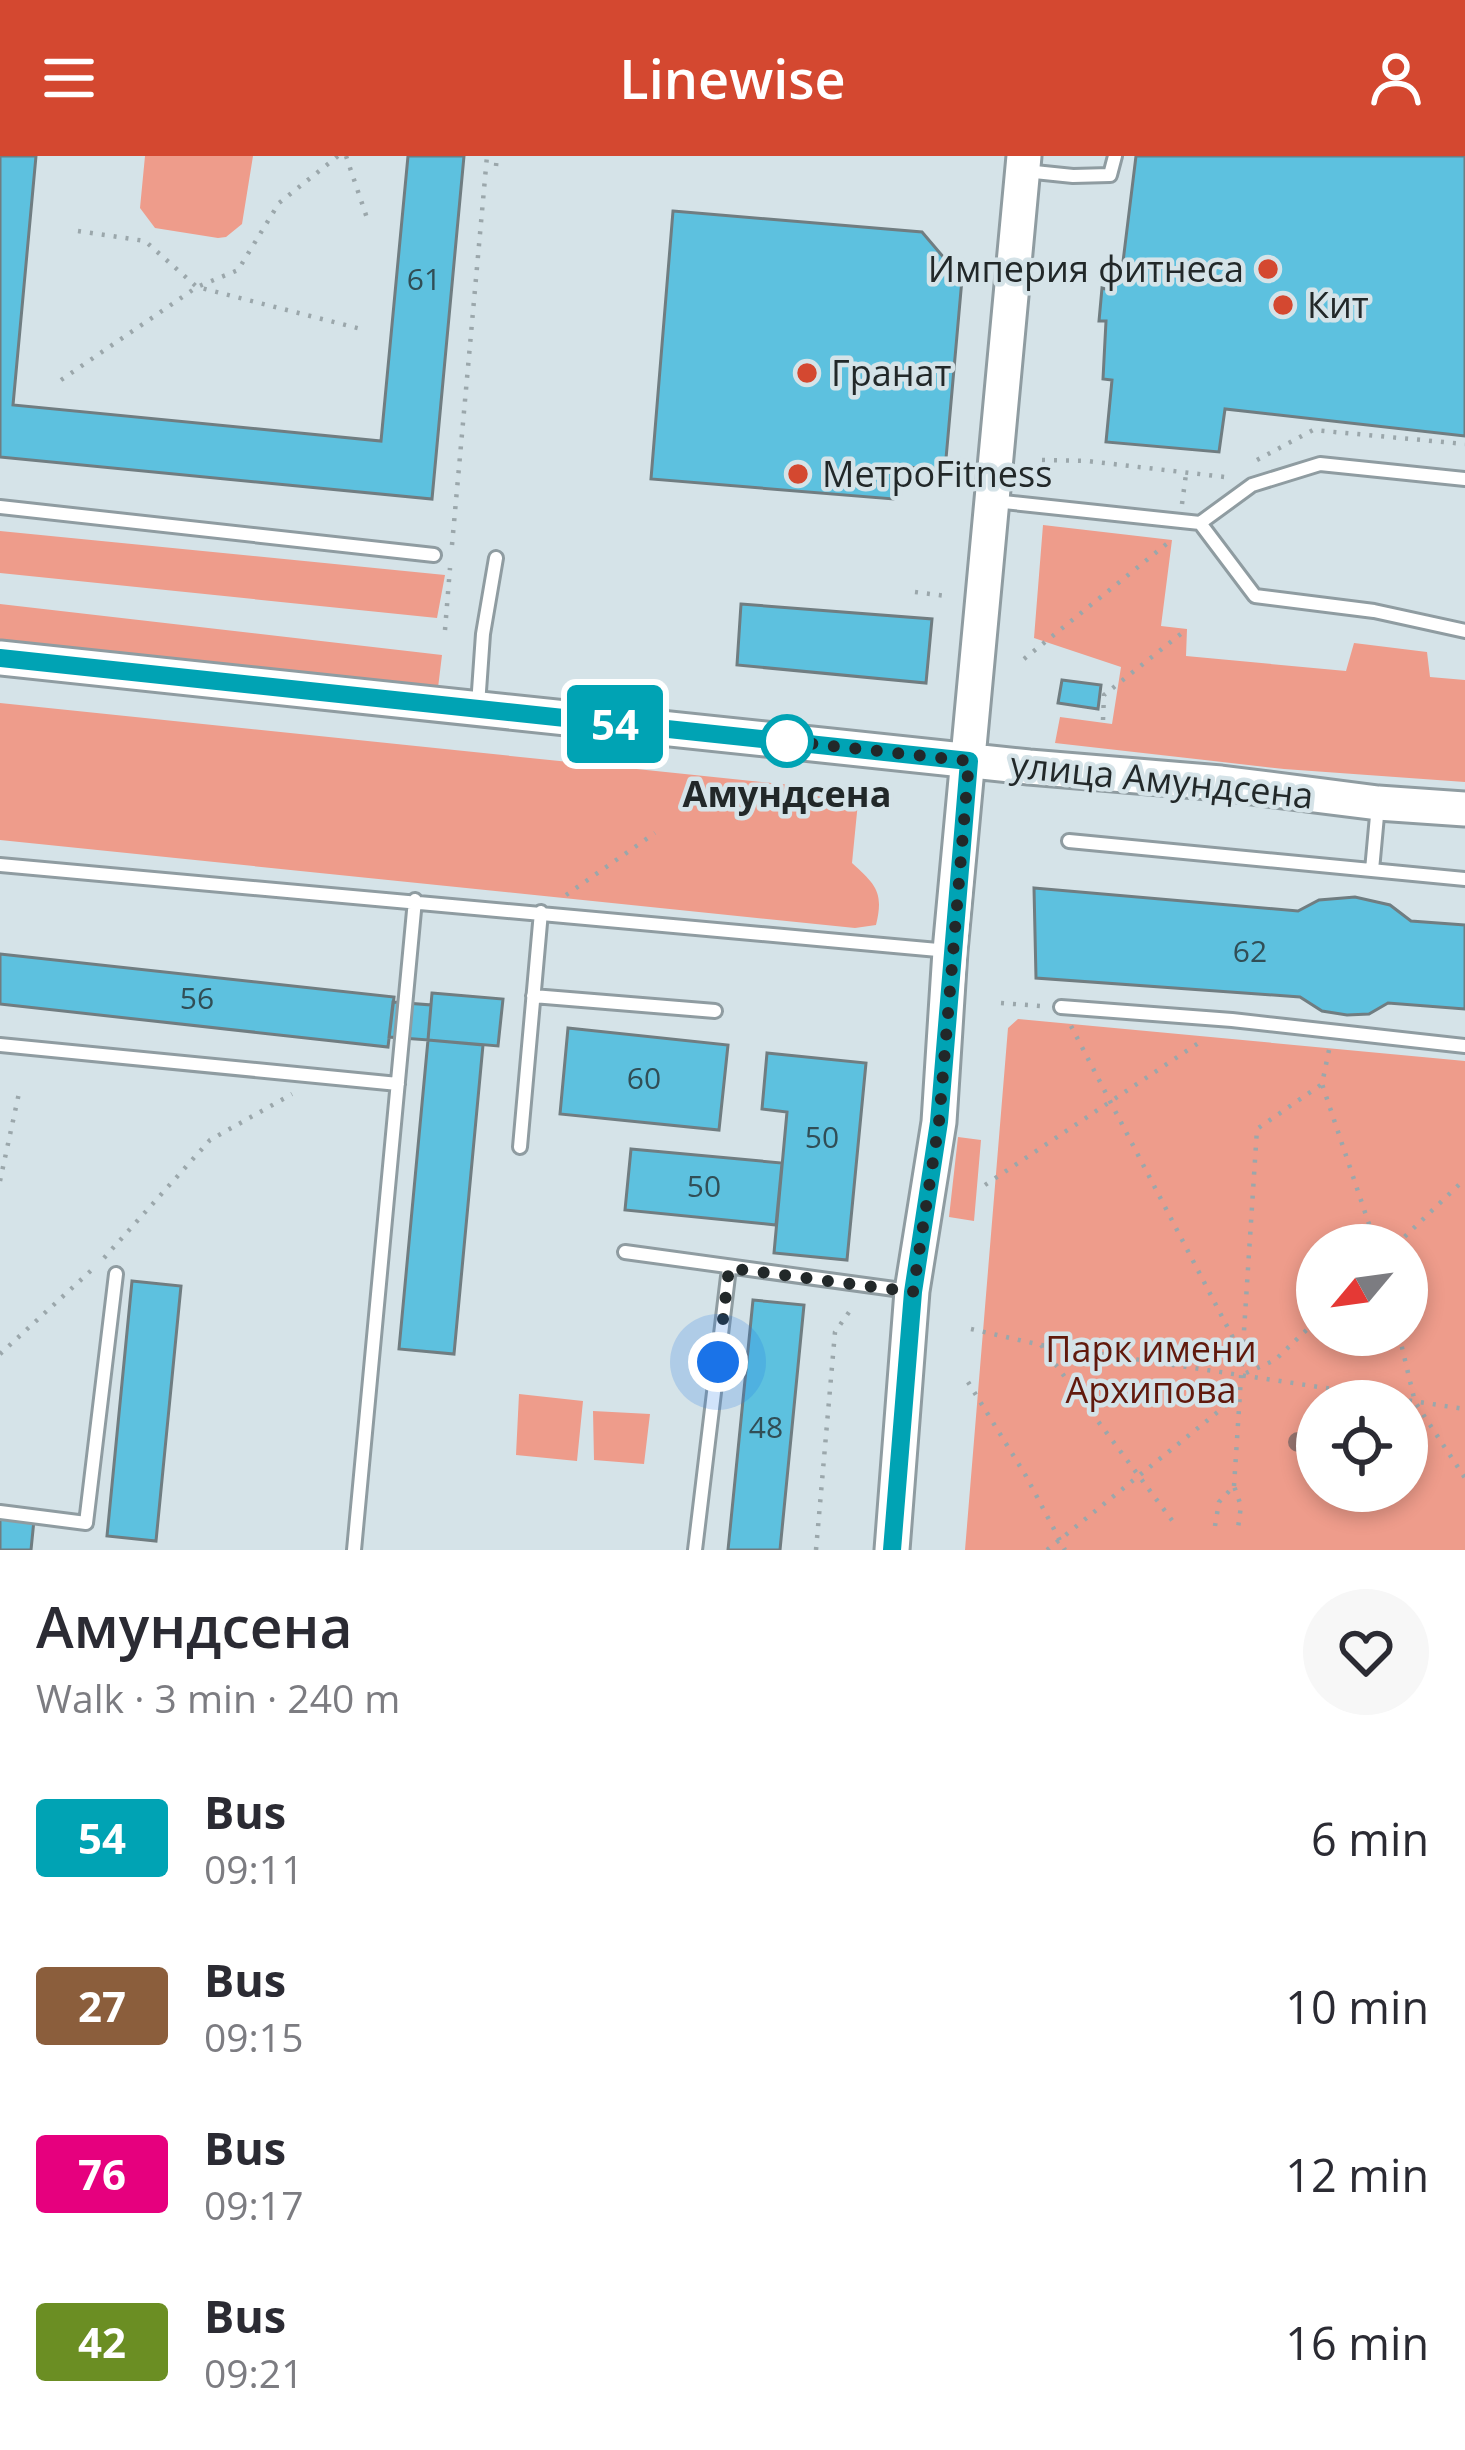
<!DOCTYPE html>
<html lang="en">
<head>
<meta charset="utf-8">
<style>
	:root { --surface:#fff; --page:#f7f7f7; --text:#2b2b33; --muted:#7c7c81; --accent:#d44830 }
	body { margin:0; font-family:"Open Sans",sans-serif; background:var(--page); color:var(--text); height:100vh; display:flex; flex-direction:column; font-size:45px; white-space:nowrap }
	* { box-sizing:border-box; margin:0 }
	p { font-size:39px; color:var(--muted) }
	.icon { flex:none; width:66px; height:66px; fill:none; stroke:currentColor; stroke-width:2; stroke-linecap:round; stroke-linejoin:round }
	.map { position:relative; height:1394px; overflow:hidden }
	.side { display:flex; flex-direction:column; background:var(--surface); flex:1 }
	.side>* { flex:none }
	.badge { padding:0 24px; border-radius:9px; font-size:42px; line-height:78px }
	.needle { width:78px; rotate:241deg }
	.fabs { position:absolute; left:1296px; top:1068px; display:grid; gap:24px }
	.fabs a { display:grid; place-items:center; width:132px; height:132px; border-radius:50%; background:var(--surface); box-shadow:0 6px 18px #0003; font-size:60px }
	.you { position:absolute; width:60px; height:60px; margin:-30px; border:9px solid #fff; border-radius:50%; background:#1a73e8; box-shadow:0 0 0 18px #1a73e833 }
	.map>.badge { position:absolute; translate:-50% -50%; box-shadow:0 0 0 6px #fff }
	.round { display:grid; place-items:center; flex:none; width:126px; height:126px; border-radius:63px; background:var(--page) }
	.summary { display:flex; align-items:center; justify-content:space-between; height:204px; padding:0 36px }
	h1 { font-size:57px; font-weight:600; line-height:90px }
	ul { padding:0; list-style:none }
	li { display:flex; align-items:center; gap:36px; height:168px; padding:0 36px }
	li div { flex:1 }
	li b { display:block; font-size:45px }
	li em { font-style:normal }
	li .badge { min-width:132px; font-weight:700; text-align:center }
	header { display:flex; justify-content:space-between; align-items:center; height:156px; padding:0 36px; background:var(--accent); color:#fff; font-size:54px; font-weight:600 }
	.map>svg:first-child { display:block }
	.green { fill:#ee9c8b; fill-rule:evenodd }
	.building { fill:#5dc1df; stroke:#707d81; stroke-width:3 }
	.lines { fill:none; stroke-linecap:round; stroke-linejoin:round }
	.lane-casing { stroke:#8f9ca1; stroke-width:18 }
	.secondary-casing { stroke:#8f9ca1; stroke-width:39 }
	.path { stroke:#9ba7ab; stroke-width:4.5; stroke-dasharray:3 9; stroke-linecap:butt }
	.lane { stroke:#fff; stroke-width:12 }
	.secondary { stroke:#fff; stroke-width:33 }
	.tree { fill:#95746f }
	.line-casing { stroke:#fff; stroke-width:27 }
	.line { stroke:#00a3b4; stroke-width:18 }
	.walk { stroke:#222829; stroke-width:12; stroke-dasharray:0 21.6 }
	.poi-dot { fill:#d44830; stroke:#d5e3e8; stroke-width:4.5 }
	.stop-dot { fill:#fff; stroke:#00a3b4; stroke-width:6 }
	.labels { text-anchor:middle; stroke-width:9; stroke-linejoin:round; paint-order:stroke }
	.number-label { font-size:30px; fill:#314e56 }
	.poi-label { font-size:36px; fill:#222829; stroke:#d5e3e8; text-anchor:start }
	.street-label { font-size:36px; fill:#222829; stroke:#d5e3e8 }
	.stop-label { font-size:36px; font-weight:bold; fill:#222829; stroke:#d5e3e8 }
	.park-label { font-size:36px; fill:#61190c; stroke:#d5e3e8 }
</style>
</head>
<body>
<header><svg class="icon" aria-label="menu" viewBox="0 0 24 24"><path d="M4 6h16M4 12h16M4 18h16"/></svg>Linewise<svg class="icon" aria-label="person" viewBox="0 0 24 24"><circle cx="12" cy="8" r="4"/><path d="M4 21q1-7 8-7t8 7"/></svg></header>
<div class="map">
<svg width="1465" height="1394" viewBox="0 0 1465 1394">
	<rect width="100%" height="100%" fill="#d5e3e8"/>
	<path class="green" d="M145,0H253L242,68L226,81L218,82L155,72L140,52Z
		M1043,369L1172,384L1161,470L1187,473L1186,500L1346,515L1354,487L1427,496L1430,521L1465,524V626L1284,613L1055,587L1060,561L1112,568L1121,511L1034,482Z
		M0,375L445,419L437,462L0,417Z
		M0,448L442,499L437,540L0,494Z
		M0,547L859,636L852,707C876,729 884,736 876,769L855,772L0,684Z
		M1018,863L1465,905V1394H965L1008,872ZM1317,1089H1407V1179H1317ZM1317,1245H1407V1335H1317Z
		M958,981L981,984L974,1065L949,1061Z
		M519,1238L583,1245L577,1305L516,1299Z
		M593,1255L650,1258L644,1308L594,1304Z"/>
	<path class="building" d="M0,0H36L13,249L381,285L408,0H464L432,343L0,301Z
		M1136,0H1465V280L1225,253L1219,296L1106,286L1112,224L1103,223L1106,165H1099L1102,132L1109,134L1110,121L1121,122Z
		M673,55L922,76L962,123L945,314L896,310L893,343L651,323Z
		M741,448L932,463L926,527L737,509Z
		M1062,524L1101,529L1098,553L1058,547Z
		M1034,732L1298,755L1319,744L1355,741L1390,749L1411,765L1465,769V853L1388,847L1369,858L1347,859L1322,855L1300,841L1036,822Z
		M0,798L394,841L388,891L0,848Z
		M432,837L503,843L498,890L428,884Z
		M393,846L431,849L428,884L389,881Z
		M568,872L728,889L719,974L560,958Z
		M428,884L483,889L454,1198L399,1193Z
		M767,897L866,907L847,1104L774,1097L787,956L762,953Z
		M631,993L782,1007L776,1069L625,1054Z
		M132,1125L181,1130L156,1385L107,1380Z
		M753,1144L804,1149L780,1394H728Z
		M0,1360L34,1364L31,1394H0Z"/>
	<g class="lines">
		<defs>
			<path id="lane" d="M1025,15L1073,20L1110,19L1115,0
				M1465,323L1320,308L1252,329L1200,367L1255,440L1374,455L1465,475
				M994,345L1200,367
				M0,351L434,399
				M478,549L483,478L496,402
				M1069,685L1465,723
				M0,709L949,795
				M1372,714L1378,649
				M533,840L715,855
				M1061,851L1232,864L1465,890
				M0,889L398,928
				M520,991L541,756
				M625,1096L909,1135
				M0,1356L86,1367L116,1118
				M354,1394L415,744
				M695,1394L729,1112"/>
			<path id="secondary" d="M0,502L1029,611L1221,627L1378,647L1465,653
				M892,1394L912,1135L939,966L950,795L1024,0"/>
		</defs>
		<use href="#lane" class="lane-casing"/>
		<use href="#secondary" class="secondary-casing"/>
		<path class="path" d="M346,0L368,65
			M496,10L497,0
			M78,75L145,85L197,131L361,173
			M61,224L197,131L238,114L279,47L338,0
			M1042,304L1087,305L1225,321
			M1257,304L1313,274L1465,288
			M1182,348L1186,318
			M452,389L487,0
			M915,436L946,440
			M445,474L450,412
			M1024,503L1169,386
			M1103,564L1104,539L1187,473
			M566,739L655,677
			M1001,847L1041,850
			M1071,870L1243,1201
			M1329,894L1322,928L1376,1089
			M0,1025L19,937
			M985,1029L1203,884
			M1396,1089L1465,1023
			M104,1102L210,984L292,938
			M971,1173L1041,1189L1465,1253
			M1399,1179L1415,1246L1465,1322
			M1041,1189L1177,1371
			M0,1198L96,1110
			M1246,1217L1275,1204L1317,1164
			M968,1226L1026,1320L1065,1394
			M1234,1330L1257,973L1322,928
			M1215,1370L1219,1346L1234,1330L1241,1350L1238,1372
			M816,1394L835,1176L854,1149
			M1047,1394L1240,1238"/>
		<use href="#lane" class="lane"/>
		<use href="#secondary" class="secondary"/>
	</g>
	<circle class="tree" cx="1298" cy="1286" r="10"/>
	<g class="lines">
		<defs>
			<path id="line" d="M0,502L969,605L939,966L913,1136L892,1394"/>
		</defs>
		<use href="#line" class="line-casing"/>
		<use href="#line" class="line"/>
		<path class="walk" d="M718,1206L729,1112L913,1136L939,966L969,605L787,585"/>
	</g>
	<g class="poi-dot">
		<circle cx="1268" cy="113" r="12"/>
		<circle cx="1283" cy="149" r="12"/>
		<circle cx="807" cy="217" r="12"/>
		<circle cx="798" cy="318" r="12"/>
	</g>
	<circle class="stop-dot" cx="787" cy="585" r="24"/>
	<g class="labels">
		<g class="number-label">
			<text x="424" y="134">61</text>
			<text x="1250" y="806">62</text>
			<text x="197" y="853">56</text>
			<text x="644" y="933">60</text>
			<text x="822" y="992">50</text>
			<text x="704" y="1041">50</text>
			<text x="766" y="1282">48</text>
		</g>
		<g class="poi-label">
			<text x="1244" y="126" text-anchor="end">Империя фитнеса</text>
			<text x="1307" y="162">Кит</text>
			<text x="831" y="230">Гранат</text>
			<text x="822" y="331">МетроFitness</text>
		</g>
		<g class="street-label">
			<text transform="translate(1162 624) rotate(6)" y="13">улица Амундсена</text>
		</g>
		<g class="stop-label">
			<text x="787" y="651">Амундсена</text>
		</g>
		<g class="park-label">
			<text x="1151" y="1206">Парк имени<tspan x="1151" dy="41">Архипова</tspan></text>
		</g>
	</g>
</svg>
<div class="fabs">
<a><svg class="needle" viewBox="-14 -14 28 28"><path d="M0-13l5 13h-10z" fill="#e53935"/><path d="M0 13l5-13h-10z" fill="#7c7c81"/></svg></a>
<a><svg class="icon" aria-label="locate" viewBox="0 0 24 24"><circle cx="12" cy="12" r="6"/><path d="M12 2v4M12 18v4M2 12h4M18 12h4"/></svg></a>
</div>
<div class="you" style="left:718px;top:1206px"></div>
<b class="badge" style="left:615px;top:568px;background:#00a3b4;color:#fff">54</b>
</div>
<section class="side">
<div class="summary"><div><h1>Амундсена</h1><p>Walk · 3 min · 240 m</p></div><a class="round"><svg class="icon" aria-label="heart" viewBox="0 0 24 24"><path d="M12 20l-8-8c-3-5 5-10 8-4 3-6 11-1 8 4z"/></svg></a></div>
<ul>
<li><span class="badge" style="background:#00a3b4;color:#fff">54</span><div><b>Bus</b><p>09:11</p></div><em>6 min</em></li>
<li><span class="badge" style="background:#8b5e3c;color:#fff">27</span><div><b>Bus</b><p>09:15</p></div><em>10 min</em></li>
<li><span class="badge" style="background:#e6007e;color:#fff">76</span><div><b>Bus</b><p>09:17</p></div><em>12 min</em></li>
<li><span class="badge" style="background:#6b8e23;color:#fff">42</span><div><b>Bus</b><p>09:21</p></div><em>16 min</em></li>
</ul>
</section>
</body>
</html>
